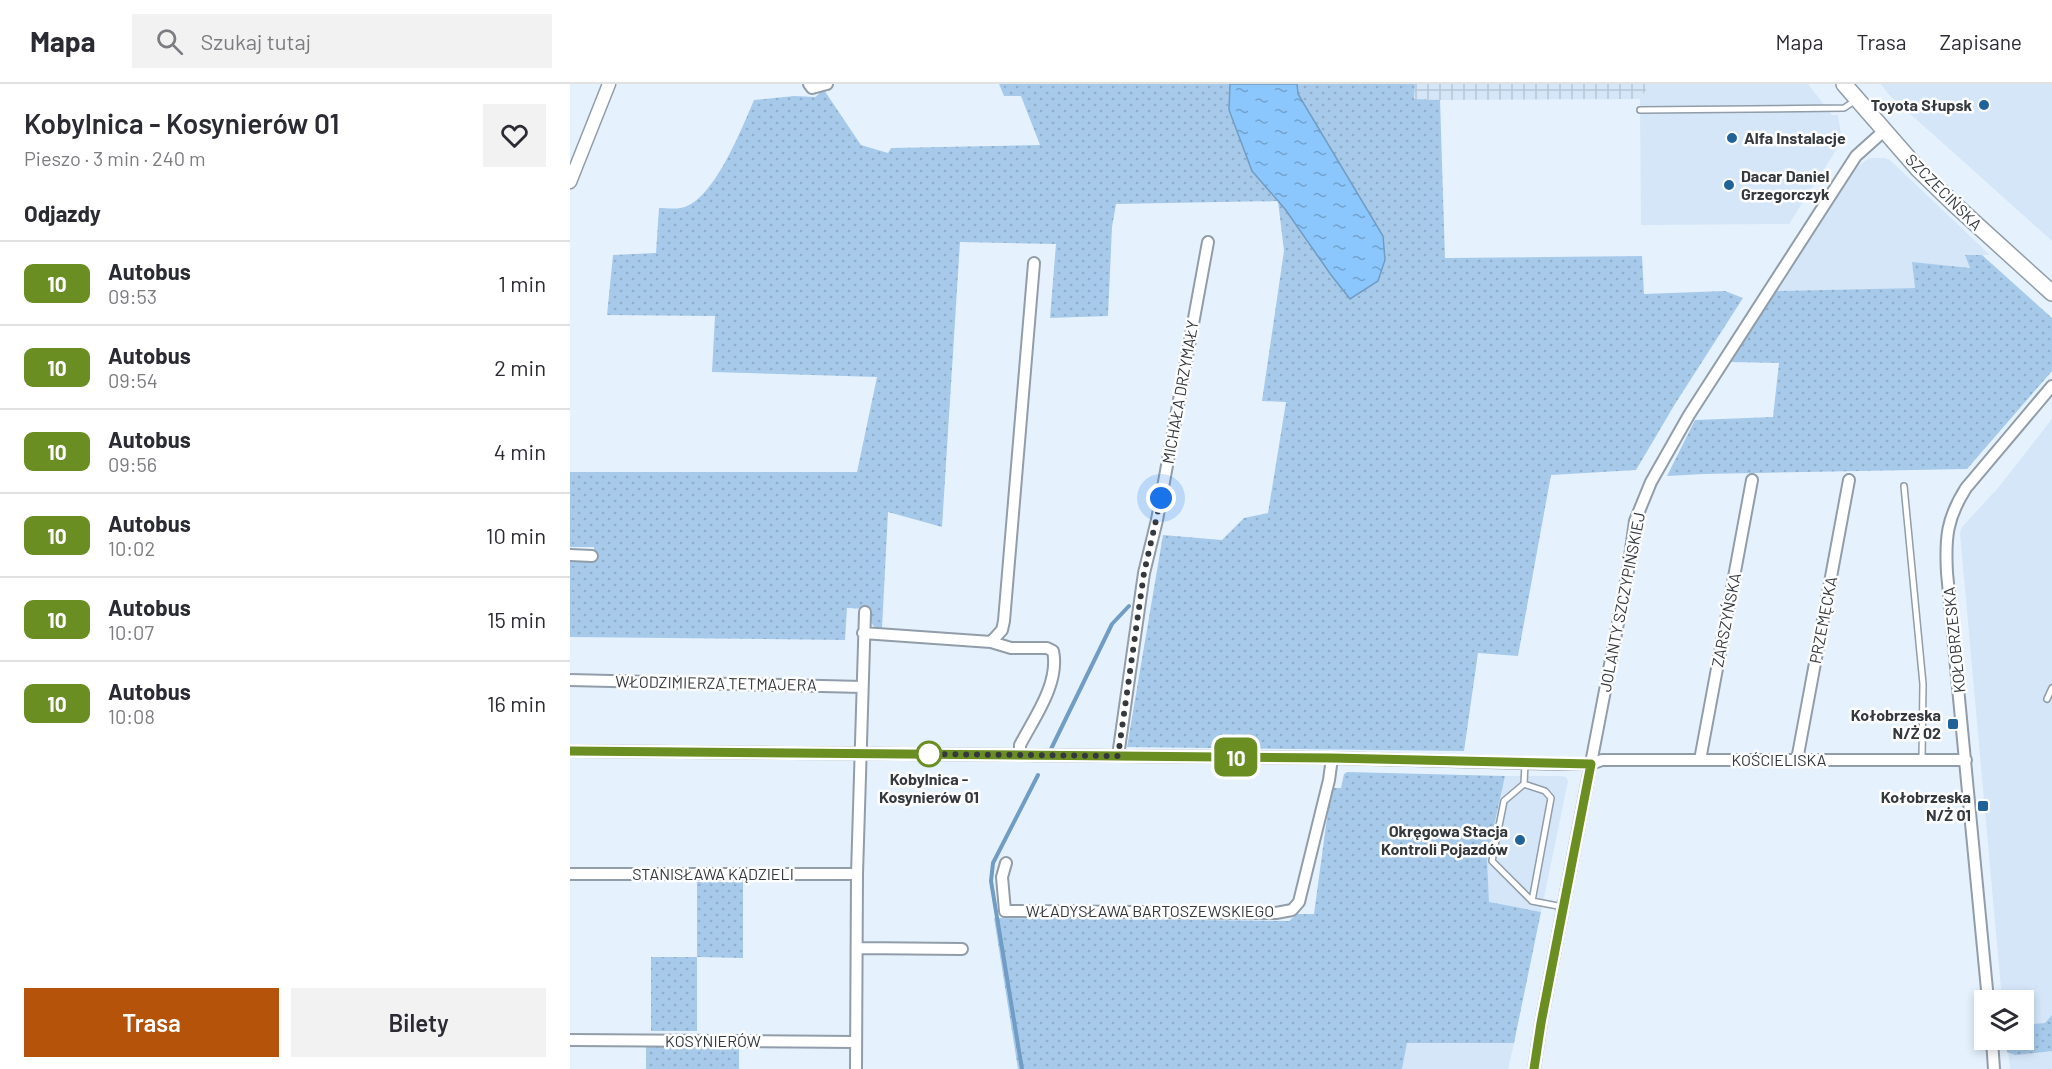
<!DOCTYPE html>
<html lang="pl">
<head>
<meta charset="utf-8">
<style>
	:root { --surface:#fff; --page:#f2f2f3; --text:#2b2b33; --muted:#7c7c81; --line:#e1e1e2; --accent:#b45309 }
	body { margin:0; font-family:Barlow,sans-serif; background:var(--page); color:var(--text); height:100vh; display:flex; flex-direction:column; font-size:22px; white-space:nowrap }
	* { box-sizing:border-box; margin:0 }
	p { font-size:20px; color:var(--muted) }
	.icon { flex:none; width:33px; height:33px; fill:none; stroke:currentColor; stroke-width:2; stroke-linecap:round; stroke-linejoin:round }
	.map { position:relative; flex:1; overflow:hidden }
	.sheet { display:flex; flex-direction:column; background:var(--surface); width:570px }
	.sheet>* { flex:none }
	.badge { padding:0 12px; border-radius:9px; font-size:21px; line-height:39px }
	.fabs { position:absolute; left:1404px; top:906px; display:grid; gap:12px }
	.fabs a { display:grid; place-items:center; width:60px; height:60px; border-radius:0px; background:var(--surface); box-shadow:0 3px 9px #0003; font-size:30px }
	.you { position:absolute; width:30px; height:30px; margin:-15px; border:4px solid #fff; border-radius:50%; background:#1a73e8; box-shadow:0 0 0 9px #1a73e833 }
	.map>.badge { position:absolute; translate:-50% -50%; box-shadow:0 0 0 3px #fff }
	h2 { padding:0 24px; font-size:22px; line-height:54px }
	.round { display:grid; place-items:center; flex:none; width:63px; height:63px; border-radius:0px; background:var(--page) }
	.head { display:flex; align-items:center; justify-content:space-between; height:102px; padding:0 24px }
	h1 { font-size:28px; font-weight:600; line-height:45px }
	.primary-button { display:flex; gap:12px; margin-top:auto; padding:12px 24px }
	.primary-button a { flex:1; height:69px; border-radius:0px; background:var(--accent); color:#fff; font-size:24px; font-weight:600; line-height:69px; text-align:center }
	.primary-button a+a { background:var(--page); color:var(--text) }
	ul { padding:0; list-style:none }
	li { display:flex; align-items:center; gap:18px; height:84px; padding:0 24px; border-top:2px solid var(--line) }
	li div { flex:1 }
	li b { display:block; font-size:22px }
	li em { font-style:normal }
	li .badge { min-width:66px; font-weight:700; text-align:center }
	header { display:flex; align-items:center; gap:36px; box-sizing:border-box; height:84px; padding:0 30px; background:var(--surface); border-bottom:2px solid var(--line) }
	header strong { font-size:28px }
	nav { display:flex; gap:33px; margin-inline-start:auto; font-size:21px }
	.search { width:420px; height:54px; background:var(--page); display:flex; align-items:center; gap:15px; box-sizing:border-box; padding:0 21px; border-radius:0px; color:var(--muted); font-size:22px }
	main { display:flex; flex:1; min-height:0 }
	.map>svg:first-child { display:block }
	.built { fill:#d4e6f8 }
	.industrial { fill:url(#industrial-grid) }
	.green { fill:url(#green-dots) }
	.water { fill:url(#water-ripples); stroke:#719cc3; stroke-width:1.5 }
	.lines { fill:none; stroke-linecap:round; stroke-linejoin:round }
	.stream { stroke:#719cc3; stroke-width:4 }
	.service-casing { stroke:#919da8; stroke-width:8 }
	.minor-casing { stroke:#919da8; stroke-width:14 }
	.tertiary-casing { stroke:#919da8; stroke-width:15 }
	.secondary-casing { stroke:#919da8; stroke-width:18 }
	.service { stroke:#fff; stroke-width:5 }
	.minor { stroke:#fff; stroke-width:10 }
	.tertiary { stroke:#fff; stroke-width:12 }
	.secondary { stroke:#fff; stroke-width:15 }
	.line-casing { stroke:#fff; stroke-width:14 }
	.line { stroke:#6b8e23; stroke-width:9 }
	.walk { stroke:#34393d; stroke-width:6; stroke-dasharray:0 10.8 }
	.poi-dot { fill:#216399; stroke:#fdfdfd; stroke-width:2 }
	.stop-dot { fill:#fff; stroke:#6b8e23; stroke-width:3 }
	.labels { text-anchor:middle; stroke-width:5; stroke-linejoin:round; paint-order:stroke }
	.poi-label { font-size:16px; font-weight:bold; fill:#34393d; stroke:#fdfdfd; text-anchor:end }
	.street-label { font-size:16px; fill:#34393d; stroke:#fdfdfd }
	.stop-label { font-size:16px; font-weight:bold; fill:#34393d; stroke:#fdfdfd }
</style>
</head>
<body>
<header>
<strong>Mapa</strong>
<div class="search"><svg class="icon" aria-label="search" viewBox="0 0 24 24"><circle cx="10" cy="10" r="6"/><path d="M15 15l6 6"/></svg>Szukaj tutaj</div>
<nav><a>Mapa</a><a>Trasa</a><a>Zapisane</a></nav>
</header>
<main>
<section class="sheet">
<div class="head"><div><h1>Kobylnica - Kosynierów 01</h1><p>Pieszo · 3 min · 240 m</p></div><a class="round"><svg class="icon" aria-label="heart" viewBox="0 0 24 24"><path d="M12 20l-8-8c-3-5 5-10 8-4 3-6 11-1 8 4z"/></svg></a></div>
<h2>Odjazdy</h2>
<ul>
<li><span class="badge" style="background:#6b8e23;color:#fff">10</span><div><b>Autobus</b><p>09:53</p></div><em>1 min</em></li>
<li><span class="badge" style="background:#6b8e23;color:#fff">10</span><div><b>Autobus</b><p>09:54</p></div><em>2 min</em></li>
<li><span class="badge" style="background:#6b8e23;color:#fff">10</span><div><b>Autobus</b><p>09:56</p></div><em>4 min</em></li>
<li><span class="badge" style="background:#6b8e23;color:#fff">10</span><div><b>Autobus</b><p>10:02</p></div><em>10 min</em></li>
<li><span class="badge" style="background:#6b8e23;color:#fff">10</span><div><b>Autobus</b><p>10:07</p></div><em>15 min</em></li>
<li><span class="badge" style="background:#6b8e23;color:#fff">10</span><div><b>Autobus</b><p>10:08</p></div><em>16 min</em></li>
</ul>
<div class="primary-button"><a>Trasa</a><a>Bilety</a></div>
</section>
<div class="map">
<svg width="1482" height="985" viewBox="0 0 1482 985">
	<defs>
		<pattern id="industrial-grid" width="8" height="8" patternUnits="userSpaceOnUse" patternTransform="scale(1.5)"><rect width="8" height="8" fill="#d4e6f8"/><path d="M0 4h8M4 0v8" fill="none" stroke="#b7c6d6"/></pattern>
		<pattern id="green-dots" width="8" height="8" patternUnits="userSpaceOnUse" patternTransform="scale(1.5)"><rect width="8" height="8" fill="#a7caeb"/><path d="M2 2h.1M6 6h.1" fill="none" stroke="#90aeca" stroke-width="1.8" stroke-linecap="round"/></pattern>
		<pattern id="water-ripples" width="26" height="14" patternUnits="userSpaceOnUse" patternTransform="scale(1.5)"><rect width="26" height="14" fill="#8bc6fc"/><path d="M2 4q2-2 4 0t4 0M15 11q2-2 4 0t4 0" fill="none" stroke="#72a2cd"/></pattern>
	</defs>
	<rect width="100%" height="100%" fill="#e5f2fd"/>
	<path class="built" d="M1080,0H1238L1262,31H1268L1272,57L1219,140L1071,141L1070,15Z
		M1311,0H1482V157L1318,10Z
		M1299,74H1314L1320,76L1420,171H1395L1401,185L1342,178L1345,204L1206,207L1288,82Z
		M1482,335V985H1440L1437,956H1454V916H1432L1390,449L1392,443L1428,404Z
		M935,692H992L996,693L998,697L971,828L919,819L917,774Z
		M837,959H944L938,985H832Z"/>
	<path class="industrial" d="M845,0H1080L1070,15L870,16L844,15Z"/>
	<path class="green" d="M429,0H660L659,26L682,87L715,125L813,152L728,10L727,0H845L844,15L870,16L875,174L1072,172L1074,210L1155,207L1173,214L1105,320L1066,386L981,391L948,572L908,569L894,667L557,663L593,451L652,456L674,434L698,429L716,318L692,317L714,167L708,117L546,120L542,143L538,232L480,234L486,160L390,158L372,443L318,428L312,544C300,545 300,535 299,525L277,524L275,556L0,553V478H24V463H0V388H287L307,293L142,288L145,232L37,231L43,171L86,169L89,124C98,124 109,126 117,122C146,110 172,44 184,16L224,12L245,13L254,6L291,61L318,69L321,64L470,61L451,12H434Z
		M1395,171H1412L1482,234V287L1397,385L1134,390L1097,392L1125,336L1203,333L1209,279L1160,278L1206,207L1345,204L1342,178L1400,184Z
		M777,688L935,692L917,774L919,818L971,828L944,959H837L832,985H448L424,834L719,837L727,830H744L761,704H771L774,690Z
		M127,798H173V874L127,873V947H81V873H127Z
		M1482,931V967L1445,971L1437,968L1436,956H1454V941L1475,939Z
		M76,962H169V985H76Z"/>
	<path class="water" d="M660,0H727L728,10L813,152L815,176L808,197L780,215L761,191L715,125L682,87L659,26Z"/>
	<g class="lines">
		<path class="stream" d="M481,665L542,540L559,522
			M452,985L421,797L423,779L468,691"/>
		<defs>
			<path id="service" d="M1070,26L1274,24L1286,16
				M1334,402L1353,600L1352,675
				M1477,615L1482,604
				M955,680L954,700L975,707L981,714L962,817L993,823
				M954,700L934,717L922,777L962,817"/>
			<path id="minor" d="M239,0L242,4L257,0
				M0,471L22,472
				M293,549L421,558L441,564H477L483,567C490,599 464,634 450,661V671
				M421,558L432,546L434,537L464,179
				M0,596L292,603
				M0,667L762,674L991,680H1021L1032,676H1396
				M548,672L574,489L587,436L638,158
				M1130,676L1182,396
				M1227,676L1279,396
				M436,779L432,793L435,827L706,829L722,826L729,818L759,696L762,674
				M0,790H287
				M287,864L392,865
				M1418,916L1377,489C1375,453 1377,434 1396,404L1482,302
				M0,956L286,958
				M1422,956L1424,985
				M286,985L287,790L295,528
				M964,985L971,939L1058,487L1065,437L1081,398L1119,331L1264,106L1286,72L1315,46"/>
			<path id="tertiary" d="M0,98L39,0"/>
			<path id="secondary" d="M1274,0L1348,85L1384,120L1482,209"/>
		</defs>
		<use href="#service" class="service-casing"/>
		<use href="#minor" class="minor-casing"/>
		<use href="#tertiary" class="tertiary-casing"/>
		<use href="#secondary" class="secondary-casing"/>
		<use href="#service" class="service"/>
		<use href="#minor" class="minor"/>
		<use href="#tertiary" class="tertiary"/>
		<use href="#secondary" class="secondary"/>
	</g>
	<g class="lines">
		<defs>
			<path id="line" d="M0,667L762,674L1021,680L971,939L964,985"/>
		</defs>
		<use href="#line" class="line-casing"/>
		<use href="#line" class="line"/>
		<path class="walk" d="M359,670H356L548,672L574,489L591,414"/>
	</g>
	<g class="poi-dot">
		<circle cx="1414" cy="21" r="6"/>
		<circle cx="1162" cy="54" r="6"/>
		<circle cx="1159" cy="101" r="6"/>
		<rect x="1377" y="634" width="12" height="12" rx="3"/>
		<rect x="1407" y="716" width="12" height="12" rx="3"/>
		<circle cx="950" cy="756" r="6"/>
	</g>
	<circle class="stop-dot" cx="359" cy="670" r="12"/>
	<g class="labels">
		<g class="poi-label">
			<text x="1402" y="27">Toyota Słupsk</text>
			<text x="1174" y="60" text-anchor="start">Alfa Instalacje</text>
			<text x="1171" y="98" text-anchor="start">Dacar Daniel<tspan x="1171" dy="18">Grzegorczyk</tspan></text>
			<text x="1371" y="637">Kołobrzeska<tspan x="1371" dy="18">N/Ż 02</tspan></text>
			<text x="1401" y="719">Kołobrzeska<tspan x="1401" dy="18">N/Ż 01</tspan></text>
			<text x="938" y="753">Okręgowa Stacja<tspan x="938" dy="18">Kontroli Pojazdów</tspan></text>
		</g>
		<g class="street-label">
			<text transform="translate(1374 108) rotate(45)" y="6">SZCZECIŃSKA</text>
			<text transform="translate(610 308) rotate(-80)" y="6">MICHAŁA DRZYMAŁY</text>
			<text transform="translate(1052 518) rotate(-79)" y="6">JOLANTY SZCZYPIŃSKIEJ</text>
			<text transform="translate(1156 536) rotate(-79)" y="6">ZARSZYŃSKA</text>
			<text transform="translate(1253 536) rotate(-79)" y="6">PRZEMĘCKA</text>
			<text transform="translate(1384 556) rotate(-96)" y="6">KOŁOBRZESKA</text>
			<text transform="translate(146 599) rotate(1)" y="6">WŁODZIMIERZA TETMAJERA</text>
			<text x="1209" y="682">KOŚCIELISKA</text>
			<text x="143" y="796">STANISŁAWA KĄDZIELI</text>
			<text x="580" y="833">WŁADYSŁAWA BARTOSZEWSKIEGO</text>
			<text x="143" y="963">KOSYNIERÓW</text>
		</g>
		<g class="stop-label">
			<text x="359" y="701">Kobylnica -<tspan x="359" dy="18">Kosynierów 01</tspan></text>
		</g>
	</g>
</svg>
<div class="fabs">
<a><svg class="icon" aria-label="layers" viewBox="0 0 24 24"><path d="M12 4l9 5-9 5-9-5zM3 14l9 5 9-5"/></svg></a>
</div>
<div class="you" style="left:591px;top:414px"></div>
<b class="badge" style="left:666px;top:673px;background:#6b8e23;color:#fff">10</b>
</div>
</main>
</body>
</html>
